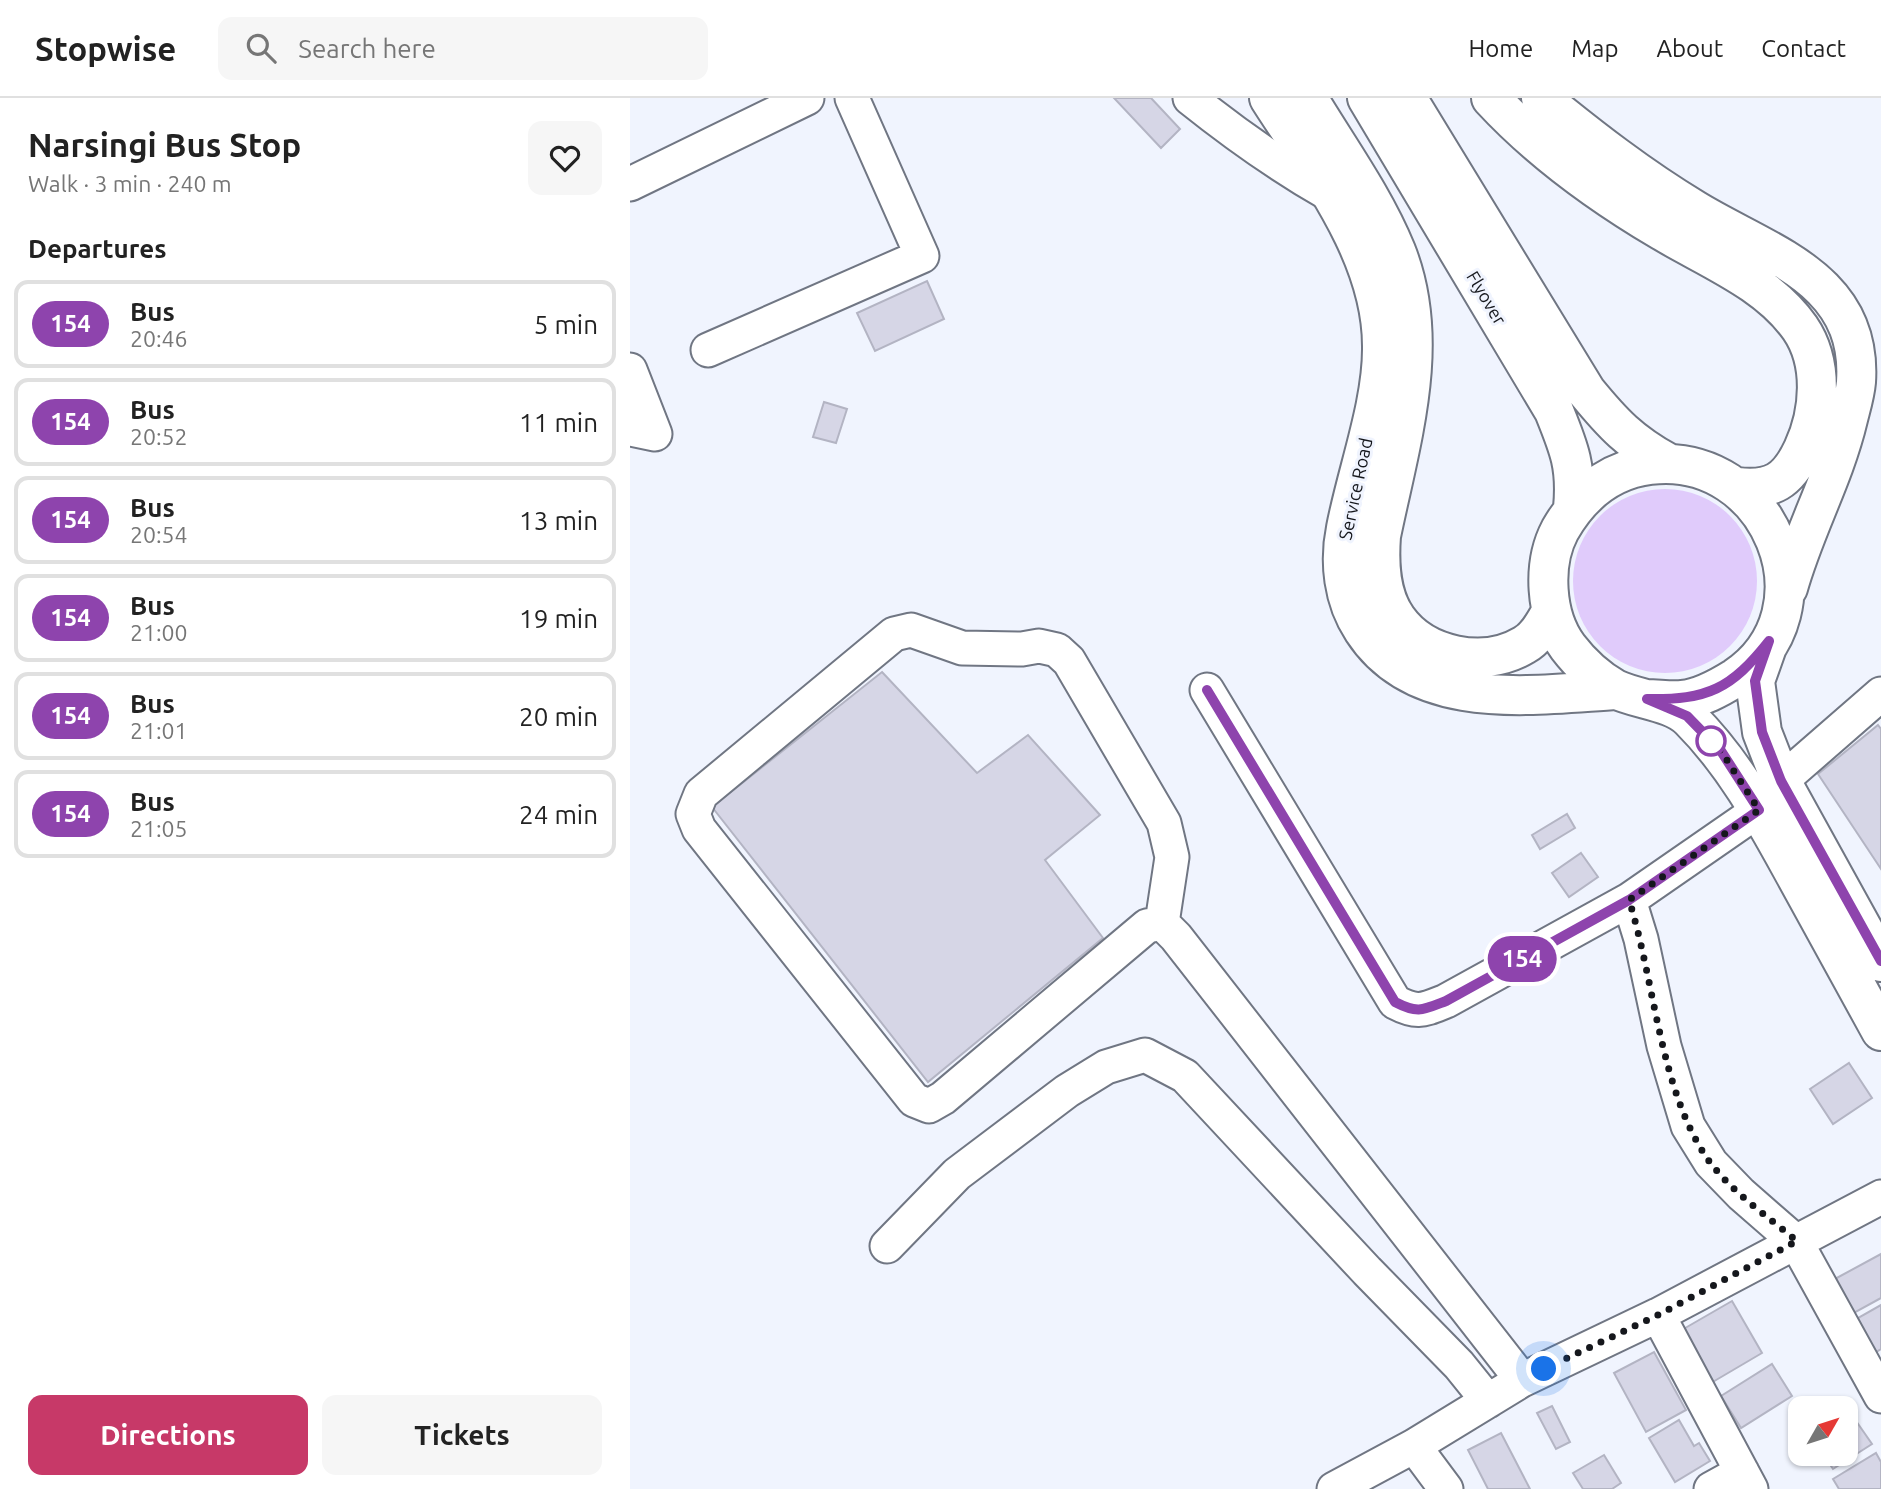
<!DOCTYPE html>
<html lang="en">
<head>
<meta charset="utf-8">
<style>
	:root { --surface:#fff; --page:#f6f6f6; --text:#222; --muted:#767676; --line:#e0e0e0; --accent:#c73968 }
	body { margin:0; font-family:Ubuntu,sans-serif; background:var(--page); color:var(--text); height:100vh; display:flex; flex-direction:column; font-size:26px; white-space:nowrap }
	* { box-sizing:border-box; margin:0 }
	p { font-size:23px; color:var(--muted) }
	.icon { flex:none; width:38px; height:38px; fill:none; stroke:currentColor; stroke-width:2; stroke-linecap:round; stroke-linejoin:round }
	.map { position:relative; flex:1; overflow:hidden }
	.side { display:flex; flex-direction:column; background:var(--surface); width:630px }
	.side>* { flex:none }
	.badge { padding:0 14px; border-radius:23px; font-size:24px; line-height:46px }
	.needle { width:46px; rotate:51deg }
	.tools { position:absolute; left:1158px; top:1298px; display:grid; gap:14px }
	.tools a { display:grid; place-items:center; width:70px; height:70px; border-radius:14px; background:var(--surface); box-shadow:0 2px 5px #0004; font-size:35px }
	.you { position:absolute; width:35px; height:35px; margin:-18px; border:5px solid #fff; border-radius:50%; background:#1a73e8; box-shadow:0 0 0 10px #1a73e833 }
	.map>.badge { position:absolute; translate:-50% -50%; box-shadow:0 0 0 4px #fff }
	h2 { padding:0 28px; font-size:26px; line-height:63px }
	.round { display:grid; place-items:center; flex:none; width:74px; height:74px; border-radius:14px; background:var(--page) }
	.head { display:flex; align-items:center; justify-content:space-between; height:119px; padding:0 28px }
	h1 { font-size:33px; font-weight:700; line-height:52px }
	.button { display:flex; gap:14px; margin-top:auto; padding:14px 28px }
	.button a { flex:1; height:80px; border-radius:14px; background:var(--accent); color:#fff; font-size:28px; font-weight:700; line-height:80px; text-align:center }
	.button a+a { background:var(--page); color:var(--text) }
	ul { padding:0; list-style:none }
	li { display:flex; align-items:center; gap:21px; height:88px; margin:0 14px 10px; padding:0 14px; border:4px solid var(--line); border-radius:14px }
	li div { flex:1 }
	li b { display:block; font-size:26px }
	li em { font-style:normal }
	li .badge { min-width:77px; font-weight:700; text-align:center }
	header { display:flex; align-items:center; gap:42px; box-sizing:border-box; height:98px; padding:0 35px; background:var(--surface); border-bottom:2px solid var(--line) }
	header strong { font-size:33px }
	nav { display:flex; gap:38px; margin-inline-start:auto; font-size:24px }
	.search { width:490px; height:63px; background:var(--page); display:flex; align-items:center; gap:18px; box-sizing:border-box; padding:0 24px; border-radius:14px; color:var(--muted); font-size:26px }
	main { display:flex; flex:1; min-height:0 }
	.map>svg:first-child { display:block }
	.green { fill:#e0cbfb }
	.building { fill:#d6d6e6; stroke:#b3b4c3; stroke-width:2 }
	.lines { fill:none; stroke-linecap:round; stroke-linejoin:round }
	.minor-casing { stroke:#707683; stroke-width:37 }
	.major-casing { stroke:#707683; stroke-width:42 }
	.minor { stroke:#fff; stroke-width:33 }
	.major { stroke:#fff; stroke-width:38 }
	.line-casing { stroke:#fff; stroke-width:16 }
	.line { stroke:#8e44ad; stroke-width:10 }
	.walk { stroke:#15171c; stroke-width:7; stroke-dasharray:0 12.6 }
	.stop-dot { fill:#fff; stroke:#8e44ad; stroke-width:3.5 }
	.labels { text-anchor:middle; stroke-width:6; stroke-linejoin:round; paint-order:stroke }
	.street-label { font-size:18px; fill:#15171c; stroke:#f0f4fe }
</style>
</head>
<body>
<header>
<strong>Stopwise</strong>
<div class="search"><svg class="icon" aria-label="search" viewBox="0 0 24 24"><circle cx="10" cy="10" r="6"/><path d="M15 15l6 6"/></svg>Search here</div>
<nav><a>Home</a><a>Map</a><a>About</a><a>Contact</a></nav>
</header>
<main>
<section class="side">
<div class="head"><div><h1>Narsingi Bus Stop</h1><p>Walk · 3 min · 240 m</p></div><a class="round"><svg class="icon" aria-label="heart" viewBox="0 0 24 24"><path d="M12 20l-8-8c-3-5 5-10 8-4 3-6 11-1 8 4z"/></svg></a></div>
<h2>Departures</h2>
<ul>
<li><span class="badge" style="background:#8e44ad;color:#fff">154</span><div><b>Bus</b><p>20:46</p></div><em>5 min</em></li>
<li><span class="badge" style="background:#8e44ad;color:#fff">154</span><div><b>Bus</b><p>20:52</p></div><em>11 min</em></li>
<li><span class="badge" style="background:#8e44ad;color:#fff">154</span><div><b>Bus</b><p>20:54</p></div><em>13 min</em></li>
<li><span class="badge" style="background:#8e44ad;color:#fff">154</span><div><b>Bus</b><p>21:00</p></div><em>19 min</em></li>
<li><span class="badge" style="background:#8e44ad;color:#fff">154</span><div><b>Bus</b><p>21:01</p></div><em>20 min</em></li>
<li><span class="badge" style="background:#8e44ad;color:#fff">154</span><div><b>Bus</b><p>21:05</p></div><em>24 min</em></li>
</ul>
<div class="button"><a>Directions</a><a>Tickets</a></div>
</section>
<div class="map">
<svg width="1251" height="1391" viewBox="0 0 1251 1391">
	<rect width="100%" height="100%" fill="#f0f4fe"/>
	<path class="green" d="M943 483a92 92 0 1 1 184 0a92 92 0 1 1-184 0Z"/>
	<path class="building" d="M484,0H521L550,31L531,50Z
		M297,183L314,221L245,253L227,215Z
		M194,304L217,311L206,345L183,339Z
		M252,574L347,675L398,637L470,717L415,762L473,840L298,984L82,709Z
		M1248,627L1251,631V771L1188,676Z
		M937,716L945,730L910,751L902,737Z
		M951,755L968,779L939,799L922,775Z
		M1219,965L1242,1000L1203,1026L1180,991Z
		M1251,1156V1200L1222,1216L1203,1182Z
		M1102,1203L1132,1255L1081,1285L1050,1233Z
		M1251,1207V1251L1241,1257L1223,1223Z
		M1024,1254L1056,1312L1016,1334L984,1275Z
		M1142,1266L1162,1298L1111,1330L1091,1298Z
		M922,1308L940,1344L926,1351L907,1315Z
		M1224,1320L1242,1346L1203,1371L1193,1356H1216V1325Z
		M1049,1322L1064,1348L1069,1345L1080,1363L1045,1384L1019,1340Z
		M871,1335L900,1391H858L838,1352Z
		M1246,1355L1251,1364V1391H1209L1203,1381Z
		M974,1357L991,1385L982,1391H953L943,1375Z"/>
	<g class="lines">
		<defs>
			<path id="minor" d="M560,0C605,36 650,68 699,96
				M0,86L177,0
				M78,252L292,158L222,0
				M0,272L25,336L0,331
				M281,532L332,550L392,551L409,548L427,552L439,563L534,725L542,759L532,825L517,828L313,1000L299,1008L284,1002L69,731L63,716L71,696L264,536Z
				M577,592L765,904C788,916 793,912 816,903L999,802L1129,712
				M1151,683L1251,596
				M999,802L1011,841L1034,948L1058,1028L1081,1065L1111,1096L1166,1144L1251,1298
				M532,825L546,839L892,1282
				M257,1148L327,1076L437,993L476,969L515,957L555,978L737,1173L829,1267L858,1303
				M1028,1217L1121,1391
				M784,1348L816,1391
				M704,1391L784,1348L892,1282L1028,1217L1251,1099
				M1081,1391L1112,1374"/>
			<path id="major" d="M639,0C686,74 752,156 752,248C753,305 727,373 716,430C709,464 713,502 733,532C787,615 901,597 987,592
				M678,0C708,50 744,99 766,153C803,245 770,345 751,438C749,466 750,497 767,521C794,559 854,571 894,547C907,540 914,526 921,514
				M737,0L924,313C939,350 947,369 943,410
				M777,0L956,293C983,326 1000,344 1038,365
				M861,0C910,53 971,97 1032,133C1079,161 1138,184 1170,230C1194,265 1190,314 1173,351C1158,383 1142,393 1107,389
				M911,0C960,40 1010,79 1065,112C1137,156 1233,180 1226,284C1225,296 1221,309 1218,321C1204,380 1174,432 1158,490
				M1137,549L1125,583L1132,634L1151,683L1251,864
				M1017,601C1028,601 1040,603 1052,602C1071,600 1089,590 1105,580C1206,513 1140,352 1020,367C979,372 950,397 930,432C912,466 915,518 938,549C951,566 966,580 985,591C1008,602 1042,603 1060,621C1106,667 1136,724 1167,780C1195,831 1223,882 1251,933"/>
		</defs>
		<use href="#minor" class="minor-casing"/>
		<use href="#major" class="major-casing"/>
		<use href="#minor" class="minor"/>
		<use href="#major" class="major"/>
	</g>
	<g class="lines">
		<defs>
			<path id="line" d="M577,592L765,904C788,916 793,912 816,903L999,802L1129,712L1091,653L1057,618L1017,601C1078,602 1101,591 1139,543L1125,583L1132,634L1151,683L1251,863"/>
		</defs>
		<use href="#line" class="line-casing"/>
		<use href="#line" class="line"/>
		<path class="walk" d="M914,1271L1028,1217L1167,1143C1138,1119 1102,1094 1079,1063C1030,994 1025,884 999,802L1129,712L1091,653L1074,636L1081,643"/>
	</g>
	<circle class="stop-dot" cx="1081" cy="643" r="14"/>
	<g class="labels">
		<g class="street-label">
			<text transform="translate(856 200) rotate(59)" y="6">Flyover</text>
			<text transform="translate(726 391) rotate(-78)" y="6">Service Road</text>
		</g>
	</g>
</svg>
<div class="tools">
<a><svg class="needle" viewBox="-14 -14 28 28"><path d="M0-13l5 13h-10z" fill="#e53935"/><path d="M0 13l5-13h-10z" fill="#767676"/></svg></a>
</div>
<div class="you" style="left:914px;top:1271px"></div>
<b class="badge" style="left:892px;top:861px;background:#8e44ad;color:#fff">154</b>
</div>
</main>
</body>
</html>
